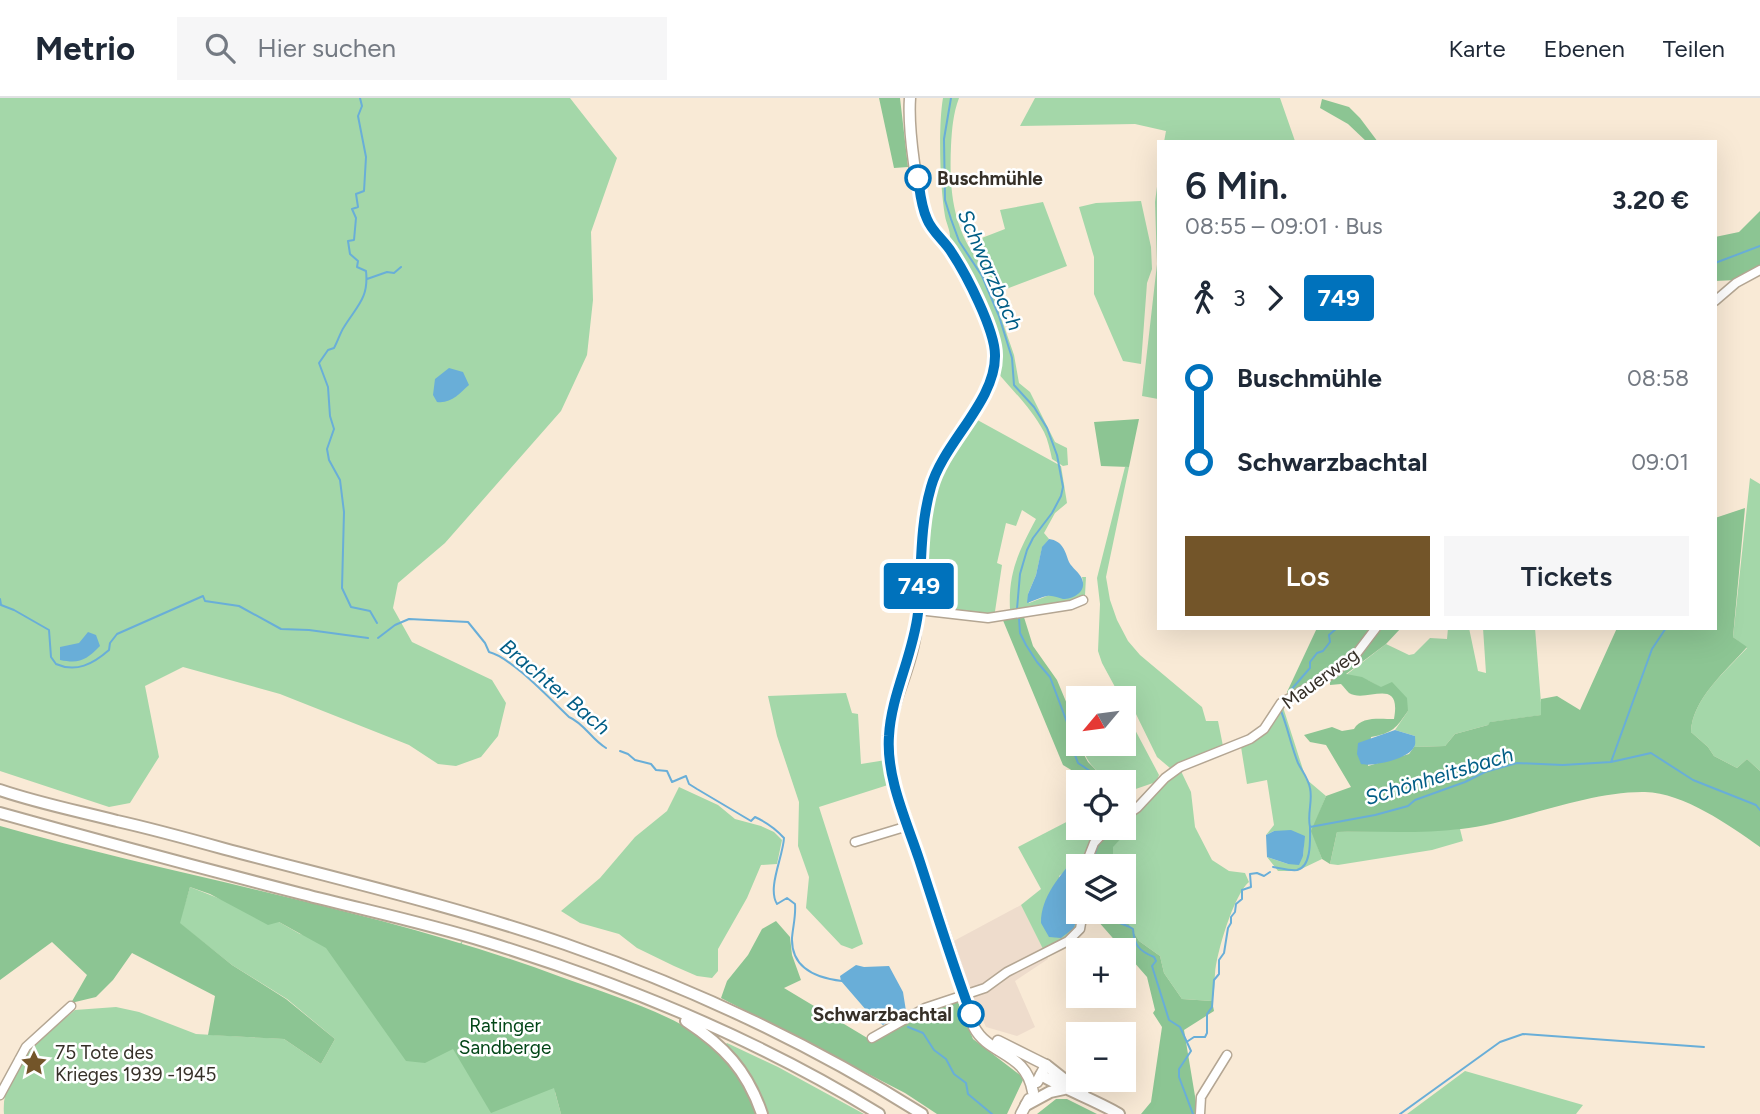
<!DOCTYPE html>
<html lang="de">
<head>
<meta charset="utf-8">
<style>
	:root { --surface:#fff; --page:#f6f6f7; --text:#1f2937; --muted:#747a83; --line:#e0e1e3; --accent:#735529 }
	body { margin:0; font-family:Figtree,sans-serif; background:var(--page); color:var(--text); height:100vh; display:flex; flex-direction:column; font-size:26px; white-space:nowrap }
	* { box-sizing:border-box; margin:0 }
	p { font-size:23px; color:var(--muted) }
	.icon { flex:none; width:38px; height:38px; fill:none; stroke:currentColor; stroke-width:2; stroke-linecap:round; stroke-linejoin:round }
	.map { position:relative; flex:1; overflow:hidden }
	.sheet { position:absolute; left:1157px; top:42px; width:560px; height:490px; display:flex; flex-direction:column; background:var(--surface); border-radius:0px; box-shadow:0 7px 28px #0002 }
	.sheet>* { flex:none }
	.badge { padding:0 14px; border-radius:5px; font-size:24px; line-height:46px }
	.needle { width:46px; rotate:241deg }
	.controls { position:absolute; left:1066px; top:588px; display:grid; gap:14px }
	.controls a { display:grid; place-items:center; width:70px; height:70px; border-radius:0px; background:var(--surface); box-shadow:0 7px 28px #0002; font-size:35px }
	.map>.badge { position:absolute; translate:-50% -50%; box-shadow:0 0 0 4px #fff }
	.legs { display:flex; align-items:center; gap:10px; height:77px; padding:0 28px; font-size:23px }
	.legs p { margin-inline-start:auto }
	.headline { display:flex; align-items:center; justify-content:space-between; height:119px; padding:0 28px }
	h1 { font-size:38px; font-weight:600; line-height:52px }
	.action { display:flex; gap:14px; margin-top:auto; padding:14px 28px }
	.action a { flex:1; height:80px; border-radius:0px; background:var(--accent); color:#fff; font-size:28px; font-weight:600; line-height:80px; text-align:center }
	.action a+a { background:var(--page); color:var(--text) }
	ul { padding:0 28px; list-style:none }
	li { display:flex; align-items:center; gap:24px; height:84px; font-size:26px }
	li i { display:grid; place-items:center; width:10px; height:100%; margin:0 9px; background:currentColor }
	li i::after { content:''; width:18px; height:18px; margin:-9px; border:5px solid; border-radius:50%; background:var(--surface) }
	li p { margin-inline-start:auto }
	li:first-child i { background:linear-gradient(#0000 50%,currentColor 0) }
	li:last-child i { background:linear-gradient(currentColor 50%,#0000 0) }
	header { display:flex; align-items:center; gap:42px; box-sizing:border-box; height:98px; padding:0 35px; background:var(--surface); border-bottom:2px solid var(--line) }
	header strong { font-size:33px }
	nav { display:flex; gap:38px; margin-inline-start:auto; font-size:24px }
	.search { width:490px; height:63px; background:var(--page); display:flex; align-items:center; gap:18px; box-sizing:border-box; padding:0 24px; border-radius:0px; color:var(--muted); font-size:26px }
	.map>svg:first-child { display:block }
	.commercial { fill:#eedccc }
	.green { fill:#a4d7a9 }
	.forest { fill:#8cc593 }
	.water { fill:#69aed8 }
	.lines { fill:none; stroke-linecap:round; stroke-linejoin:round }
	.stream { stroke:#69aed8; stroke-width:2 }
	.minor-casing { stroke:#b4a693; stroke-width:11 }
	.major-casing { stroke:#b4a693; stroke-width:13 }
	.highway-casing { stroke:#b4a693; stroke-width:14 }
	.minor { stroke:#fff; stroke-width:8 }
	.major { stroke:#fff; stroke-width:10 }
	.highway { stroke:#fff; stroke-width:10 }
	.line-1-casing { stroke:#fff; stroke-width:16 }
	.line-1 { stroke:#0072bc; stroke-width:10 }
	.stop-1-dot { fill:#fff; stroke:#0072bc; stroke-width:3.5 }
	.labels { text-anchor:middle; stroke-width:5; stroke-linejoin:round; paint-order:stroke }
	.stop-label { font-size:19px; font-weight:bold; fill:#363028; stroke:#fff; text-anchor:start }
	.street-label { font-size:19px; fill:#363028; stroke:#fff }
	.park-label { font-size:19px; fill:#024617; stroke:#fff }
	.poi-label { font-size:19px; fill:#363028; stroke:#fff; text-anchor:start }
	.water-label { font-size:21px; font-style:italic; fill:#025e86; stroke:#fff }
</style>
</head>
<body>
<header>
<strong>Metrio</strong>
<div class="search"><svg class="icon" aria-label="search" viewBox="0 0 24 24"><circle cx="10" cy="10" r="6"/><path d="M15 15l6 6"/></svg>Hier suchen</div>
<nav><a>Karte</a><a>Ebenen</a><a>Teilen</a></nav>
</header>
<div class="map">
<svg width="1760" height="1016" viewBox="0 0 1760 1016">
	<rect width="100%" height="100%" fill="#f9ead6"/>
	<path class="commercial" d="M1021,807L1048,861L1015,883L1035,929L1017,938L986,929L974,902L964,887L950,845Z"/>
	<path class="green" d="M0,0H570L617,60L591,134L593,202L587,257L561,313L445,445L398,485L393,510L412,544L492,582L506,605L498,638L481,659L456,668L438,666L409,647L280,596L183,569L145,588L159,659L130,705L109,709L0,673Z
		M943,0H959C953,16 952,31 951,48C949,94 953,135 985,171L974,143L1005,131L1000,112L1043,104L1067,168L993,196L1014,257L1019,285L1030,294L1055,344L1067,350L1068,367L1063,368L1052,361C1050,352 1048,342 1044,334C1031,310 1013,293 997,274L998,259L946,143L950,139C950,131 946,125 945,118C940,89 938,29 943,0Z
		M1035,0H1280L1295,43L1164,44L1166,33L1135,26L1020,28Z
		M1158,81V301L1142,298L1157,166L1155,104Z
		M1141,103L1151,149L1152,171L1147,185L1141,266L1123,263L1094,196V159L1079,109L1096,105Z
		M972,319L1061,368L1067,405L1055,415L1044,435L1049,441L1042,450L1036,477L1028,496L1029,505L1083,484L1082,479H1086L1085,497L1080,502L1013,515L1010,512C1008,474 1019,453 1036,421L1022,412L1016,428L1006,425L997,465L1002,467L994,520L920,509L921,468L935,383Z
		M1125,369H1129L1106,479L1110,502L1117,522L1128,543L1140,557L1202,609L1206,623H1218L1223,648L1170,670L1157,659L1134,612L1121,600L1102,565L1098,553L1100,506L1097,480Z
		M1750,380L1760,386V673L1747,661L1737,670L1714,658L1708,649L1691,634C1692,601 1726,573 1747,550L1733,539Z
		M1448,530H1469L1478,573L1486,575L1483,530H1535L1542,617L1491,624L1488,627L1455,636L1445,648L1414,649L1415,638L1395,632L1408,613C1387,594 1374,580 1346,577L1386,546L1409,557L1414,556L1430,540L1447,541Z
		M846,595L852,615L858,616L861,666L886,662L891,686L819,709L863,846L852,851L841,847L806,810L809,779L798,748L799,704L777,638L768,598Z
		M1282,606L1306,681L1326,698L1312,733L1322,761L1297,773H1278L1267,759L1288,766L1303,758L1304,744L1274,733L1266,737L1274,727L1267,682L1247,686L1241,649L1266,632Z
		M1124,611L1159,677L1156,684L1124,695V684H1108C1096,670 1085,666 1083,646H1124Z
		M1180,671L1191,694L1195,729L1212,762L1229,773L1245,775L1249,784C1234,796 1216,856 1215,876C1214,887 1215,892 1212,903L1182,901L1164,875L1160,858L1139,843L1125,821L1115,814H1124V768H1113V748L1127,734L1131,716Z
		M679,689L718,707L735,721L761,728L774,734L782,742L777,766L761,767L747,800L718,851V873L712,880L697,878L674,868L637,850L619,836L580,825L561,813L600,780L635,739L667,713Z
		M1078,718V730H1101L1094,739L1083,768H1078L1081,761L1059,778L1076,823L1075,783L1078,769V814H1081L1075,835L1044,853L1021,807L1041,791L1018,749Z
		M1460,731L1463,743L1432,752L1338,767L1330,766L1337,734Z
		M190,789L279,824L300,836L449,859L463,842L461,849L564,884L555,994L561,1016H4C0,972 45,937 75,912L116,909L139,914L196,936L284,941L321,966L335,941L287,901L232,867L179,825Z
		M727,945L778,969L864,1016H765L724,948Z
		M1465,973L1583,1007L1576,1016H1407Z"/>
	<path class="forest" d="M879,0H900L908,69L894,70Z
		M1322,1L1349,9L1360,20L1378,44H1367L1348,26L1320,10Z
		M1760,113V169L1736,182L1715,183V139L1739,134Z
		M1139,321L1129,369L1101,368L1094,324Z
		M1745,410L1733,539L1747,549C1726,573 1692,601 1691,634L1708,649L1714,658L1737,670L1747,661L1760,673V749C1729,727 1684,695 1645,694C1587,693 1519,724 1461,731C1420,736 1378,733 1337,734L1330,766L1322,761L1311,733L1326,698L1351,689L1326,647L1310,644L1304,637L1332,629L1342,633L1354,631C1361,618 1380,621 1394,621C1402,577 1366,606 1349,595C1346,592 1344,589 1341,586L1330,587V578L1289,597L1287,594L1317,530H1401L1386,546L1346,576L1362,579L1381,589L1392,584L1407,600L1408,613C1396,630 1393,635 1371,639L1368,668L1409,656L1414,649L1445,648L1455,636L1488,627L1490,624L1541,617V601L1557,598L1580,612L1617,530H1715V420Z
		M1023,516L1033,548L1057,582L1067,606L1078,646L1088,664L1108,684H1091L1063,667L1002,520Z
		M1131,716L1127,734L1113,749V768H1087L1093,749L1112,730H1124V721Z
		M0,728C186,781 379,811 561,879C602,894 646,907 684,928C717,947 745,979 756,1016H561L554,990L491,1015L453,951L425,965L406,963L326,850L279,824L268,827L210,796L190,789L180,825L232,867L286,901L335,941L321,966L284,941L208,937L215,898L132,855L113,882L96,899L71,905L87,877L52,844L0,882Z
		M1090,814H1115L1125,820L1139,843L1160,858L1164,875L1182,901L1212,903L1214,913L1184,932L1198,1016H1141L1151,1004L1162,929L1153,915L1155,912L1147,879Z
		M776,823L790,839L792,857L801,882L784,890L874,944C899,923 926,912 958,904L973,941L1020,977L1023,982L1007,1016H937L905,995L721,900L727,883L748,857L762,831Z
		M1056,1001H1067L1097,1016H1037Z"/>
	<path class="water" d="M449,270L463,274L469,287C460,295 451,306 437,304L433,297L435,281Z
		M1049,441C1063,443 1065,453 1069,464C1072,470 1080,475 1082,481C1087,493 1074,501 1063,501C1058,500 1053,497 1047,498C1041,499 1033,503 1027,505L1028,496L1036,477L1042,449Z
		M88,534L96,537L100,548C86,562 80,566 60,562V549L79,545Z
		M1395,632L1415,638C1415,642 1416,646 1414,649C1409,661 1372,669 1361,666L1357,656L1358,645Z
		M1291,732L1305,738L1303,758L1299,767L1288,766L1267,759L1266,737L1274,733Z
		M1077,757L1081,761L1075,782L1076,823L1074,830L1061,840L1049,839L1041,825C1041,798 1060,778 1077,757Z
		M856,867L864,869L889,868L903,894L906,913L883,927L873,920L841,883L840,878Z"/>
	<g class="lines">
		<path class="stream" d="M360,0L362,8L358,18L366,59L364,93L356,96L358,109L352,111L356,120L354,142L348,143L350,156L358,163L357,169L366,173C369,200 357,208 344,229C340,235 338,243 334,250L328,252L319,265L328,289L330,318L334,331L327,351L329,362L340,382L344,414L342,490L351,509L370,513L377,525
			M951,0L944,41L945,102L951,121L959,143L982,178L999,218L1012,260L1014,287L1034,309L1047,330L1057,357L1063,389L1061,398L1052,415L1033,440L1027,452L1020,476L1017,511
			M1715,165L1760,148
			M367,181L387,174L394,175L401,169
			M0,501L1,507L14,512L49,532L51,559L56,566C76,575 93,566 109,552L110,545L117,536L203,498L205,503L239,508L281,531L309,532L368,540
			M1019,520L1020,535L1026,547L1037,564L1050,579L1071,635L1072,649L1078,665L1096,677L1101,684
			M378,540L395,527L409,521L468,524L485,545L489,554C511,559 552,603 569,619C585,626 591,641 606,650
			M1290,593L1310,570V564L1317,555L1323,553L1330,544L1329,537L1337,530
			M1281,613C1288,630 1291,648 1298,665C1302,673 1308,680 1310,690C1313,703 1307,715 1310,729
			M620,653L628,656L635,662L651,666L656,672L667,673L672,684L686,678L689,686L697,691L751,723L755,719C766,724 776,731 784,740C783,759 767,790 777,806L787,800L795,806C796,818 793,828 792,840C791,870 816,880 842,883
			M1611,664L1652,551L1666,530
			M1106,738L1123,730
			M1091,768L1099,744
			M1273,769C1280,770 1290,773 1297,772C1312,769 1310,740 1310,729L1375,717L1408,708L1415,702L1465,684L1485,674L1517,665L1563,667L1611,664L1651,655L1693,682L1756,707L1760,712
			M1093,814C1105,824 1119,822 1133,831C1134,847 1139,853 1154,859L1156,863L1152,868L1169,922L1180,929L1191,953L1179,971V979L1193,1016
			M908,929L923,935L934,952L946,961L954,976L966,985L968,996L992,1016
			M1188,943L1194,939H1205L1207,935V916L1212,909L1214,882L1219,876V862L1224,855L1228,830L1231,825V819L1235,814L1236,806L1242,801V792L1251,789L1250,776L1257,775L1264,778L1270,774
			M1400,1016L1500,944L1523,936L1704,949"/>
		<defs>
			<path id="minor" d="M1715,203L1736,185L1760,172
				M918,512L988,520L1071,507L1083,502
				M1124,719L1137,710L1165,680L1180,669L1250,641L1264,631L1281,605L1332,576L1357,555L1376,530
				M855,744L908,728
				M1085,768L1094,745L1108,730
				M872,940L925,910L985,890L1007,874L1068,843L1080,831L1083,814
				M0,997L26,949L71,908
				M1200,1016L1201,999L1227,957"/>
			<path id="major" d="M910,0C908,28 916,101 929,125C934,136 944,144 951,154C965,173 994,232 995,255C997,300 941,347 930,392C919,440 922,490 915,539C909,581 882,618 889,662C894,691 906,720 915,748C935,808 957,868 974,929C989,958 1026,953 1033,994
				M998,943L1046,967L1037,984
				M1021,1016L1029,1001"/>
			<path id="highway" d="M0,692C38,705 78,713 117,723C153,731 189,741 225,751C338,781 454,808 565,846C689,889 811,946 922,1016
				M0,715C100,743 201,770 302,796C364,812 426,825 487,844C623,886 758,941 879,1016
				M686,923C724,948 747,972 762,1016
				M1046,967L1084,997
				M1041,977C1066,992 1093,1001 1119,1016
				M1026,1007L1050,994L1064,991"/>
		</defs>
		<use href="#minor" class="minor-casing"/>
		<use href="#major" class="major-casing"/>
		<use href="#highway" class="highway-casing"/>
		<use href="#minor" class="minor"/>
		<use href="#major" class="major"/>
		<use href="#highway" class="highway"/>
	</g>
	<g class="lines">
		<defs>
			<path id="line-1" d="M918,80C920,94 921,108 927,121C932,134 945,143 952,155C966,176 995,232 995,257C996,303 943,345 931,389C919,430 922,473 918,515C913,558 891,597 889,638C886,679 906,722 919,761C936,813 952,865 971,916"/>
		</defs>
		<use href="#line-1" class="line-1-casing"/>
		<use href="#line-1" class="line-1"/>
	</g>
	<defs>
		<symbol id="sight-bare" viewBox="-9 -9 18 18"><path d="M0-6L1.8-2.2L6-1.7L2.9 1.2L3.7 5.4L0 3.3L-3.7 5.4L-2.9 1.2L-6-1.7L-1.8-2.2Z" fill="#735529" stroke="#fff" stroke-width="2.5" paint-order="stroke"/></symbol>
	</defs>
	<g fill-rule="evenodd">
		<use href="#sight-bare" x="15" y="946" width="38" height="38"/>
	</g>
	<g class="stop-1-dot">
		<circle cx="918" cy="80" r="12"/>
		<circle cx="971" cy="916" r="12"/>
	</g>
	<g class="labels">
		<g class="stop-label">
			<text x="937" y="87">Buschmühle</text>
			<text x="952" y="923" text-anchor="end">Schwarzbachtal</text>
		</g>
		<g class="street-label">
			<text transform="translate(1320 580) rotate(-36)" y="7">Mauerweg</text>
		</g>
		<g class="park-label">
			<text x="505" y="934">Ratinger<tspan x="505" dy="22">Sandberge</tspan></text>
		</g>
		<g class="poi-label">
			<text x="55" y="961">75 Tote des<tspan x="55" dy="22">Krieges 1939 -1945</tspan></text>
		</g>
		<g class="water-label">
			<text transform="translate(990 172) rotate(66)" y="7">Schwarzbach</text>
			<text transform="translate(555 589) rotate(40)" y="7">Brachter Bach</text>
			<text transform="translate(1439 678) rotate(-17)" y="7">Schönheitsbach</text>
		</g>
	</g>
</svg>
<div class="controls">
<a><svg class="needle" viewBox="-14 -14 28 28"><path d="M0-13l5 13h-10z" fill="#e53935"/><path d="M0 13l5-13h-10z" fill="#747a83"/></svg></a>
<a><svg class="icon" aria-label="locate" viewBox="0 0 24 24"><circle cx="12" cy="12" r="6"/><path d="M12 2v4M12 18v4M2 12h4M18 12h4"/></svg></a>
<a><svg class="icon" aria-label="layers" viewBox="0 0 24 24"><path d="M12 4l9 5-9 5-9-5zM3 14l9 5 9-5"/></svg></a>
<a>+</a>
<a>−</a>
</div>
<b class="badge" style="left:919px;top:488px;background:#0072bc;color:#fff">749</b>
<section class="sheet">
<div class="headline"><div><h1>6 Min.</h1><p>08:55 – 09:01 · Bus</p></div><b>3.20 €</b></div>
<div class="legs"><svg class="icon" aria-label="walk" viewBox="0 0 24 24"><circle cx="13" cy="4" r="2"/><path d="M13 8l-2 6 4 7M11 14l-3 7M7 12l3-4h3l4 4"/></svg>3<svg class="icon" aria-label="forward" viewBox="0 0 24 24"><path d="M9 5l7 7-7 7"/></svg><b class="badge" style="background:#0072bc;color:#fff">749</b></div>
<ul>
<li><i style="color:#0072bc"></i><b>Buschmühle</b><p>08:58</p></li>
<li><i style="color:#0072bc"></i><b>Schwarzbachtal</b><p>09:01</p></li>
</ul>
<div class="action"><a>Los</a><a>Tickets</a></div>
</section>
</div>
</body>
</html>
